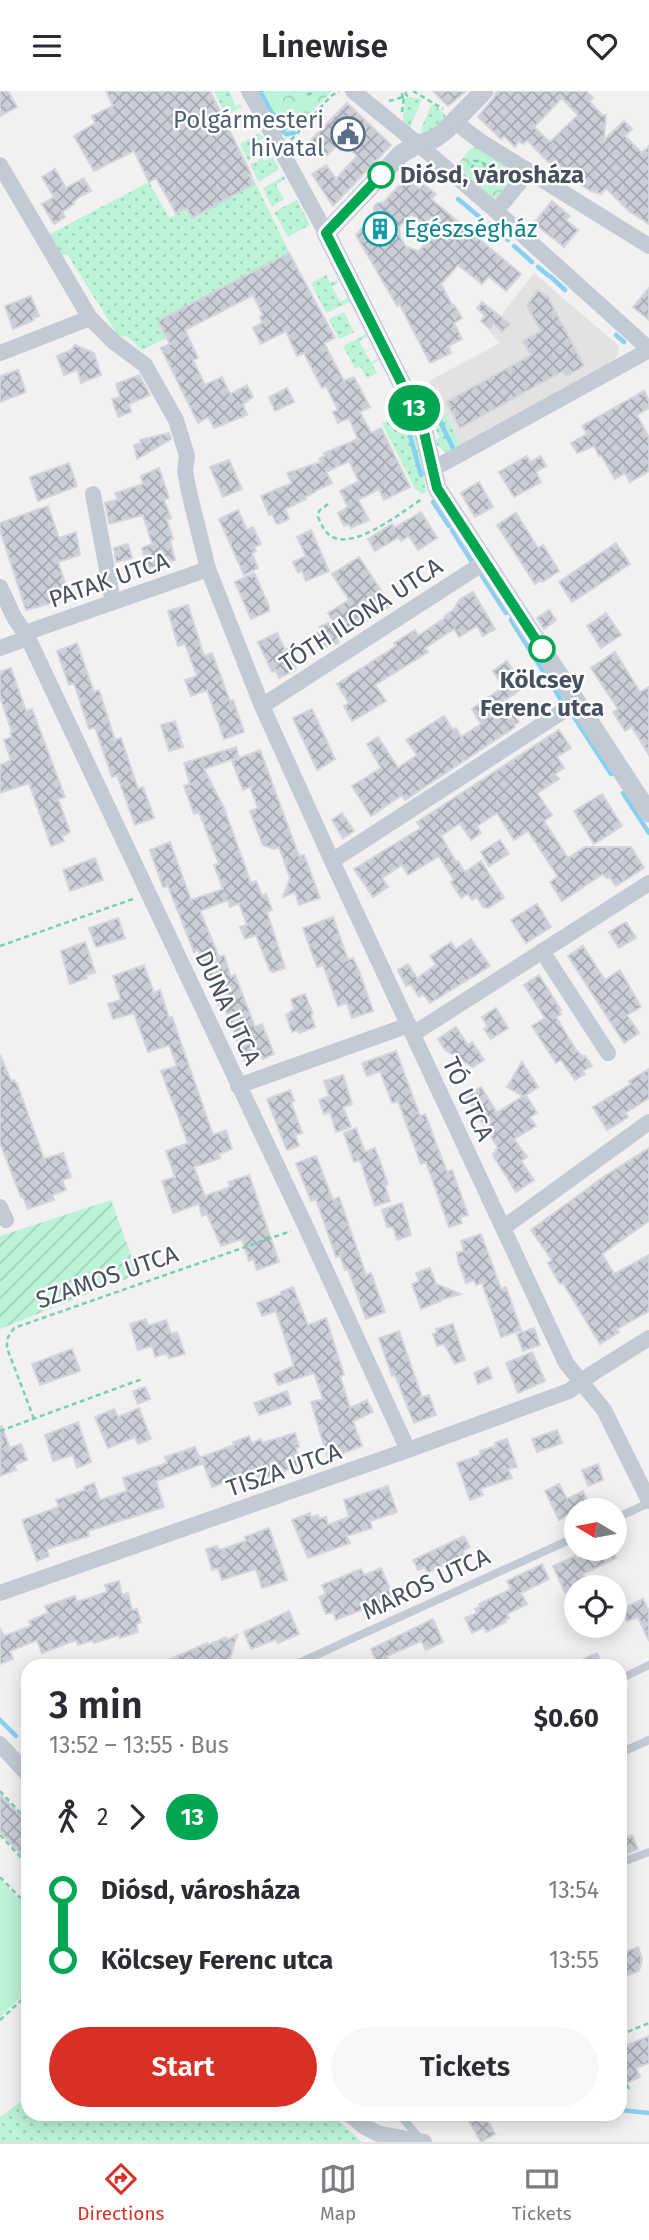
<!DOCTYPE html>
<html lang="en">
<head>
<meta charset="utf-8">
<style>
	:root { --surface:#fff; --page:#f7f7f7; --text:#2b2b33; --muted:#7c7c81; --line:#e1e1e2; --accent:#d93025 }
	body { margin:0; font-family:"Fira Sans",sans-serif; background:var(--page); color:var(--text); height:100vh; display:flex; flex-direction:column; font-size:26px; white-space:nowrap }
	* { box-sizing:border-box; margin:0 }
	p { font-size:23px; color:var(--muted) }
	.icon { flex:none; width:38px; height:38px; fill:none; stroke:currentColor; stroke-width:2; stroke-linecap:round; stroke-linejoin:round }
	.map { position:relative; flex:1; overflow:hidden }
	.side { position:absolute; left:21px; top:1568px; width:606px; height:462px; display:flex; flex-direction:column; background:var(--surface); border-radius:21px; box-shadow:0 4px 18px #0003 }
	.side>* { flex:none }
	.badge { padding:0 14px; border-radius:23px; font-size:24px; line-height:46px }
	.needle { width:46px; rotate:280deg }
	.fabs { position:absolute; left:564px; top:1407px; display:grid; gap:14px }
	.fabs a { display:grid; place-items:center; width:63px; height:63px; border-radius:50%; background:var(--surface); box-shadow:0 4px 18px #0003; font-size:35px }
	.map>.badge { position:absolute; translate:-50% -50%; box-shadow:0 0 0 4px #fff }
	.legs { display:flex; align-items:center; gap:10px; height:77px; padding:0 28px; font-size:23px }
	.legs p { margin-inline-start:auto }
	.head { display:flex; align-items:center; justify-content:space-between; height:119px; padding:0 28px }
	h1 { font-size:38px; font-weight:600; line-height:52px }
	.button { display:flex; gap:14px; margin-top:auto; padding:14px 28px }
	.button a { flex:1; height:80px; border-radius:42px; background:var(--accent); color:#fff; font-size:28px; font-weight:600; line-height:80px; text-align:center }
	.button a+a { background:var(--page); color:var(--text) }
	ul { padding:0 28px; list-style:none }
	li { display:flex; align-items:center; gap:24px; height:70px; font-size:26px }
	li i { display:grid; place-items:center; width:10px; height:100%; margin:0 9px; background:currentColor }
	li i::after { content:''; width:18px; height:18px; margin:-9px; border:5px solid; border-radius:50%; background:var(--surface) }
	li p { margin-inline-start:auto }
	li:first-child i { background:linear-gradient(#0000 50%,currentColor 0) }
	li:last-child i { background:linear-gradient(currentColor 50%,#0000 0) }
	header { display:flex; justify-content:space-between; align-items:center; height:91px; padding:0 28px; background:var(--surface); font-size:32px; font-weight:600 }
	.menu { display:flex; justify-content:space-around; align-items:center; height:98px; border-top:2px solid var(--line); background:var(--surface); font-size:19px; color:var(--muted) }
	.menu a { display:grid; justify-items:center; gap:4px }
	.menu .active { color:var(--accent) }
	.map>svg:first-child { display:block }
	.education { fill:#e4e1e2 }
	.grass { fill:url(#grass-dots) }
	.park { fill:url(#park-crowns) }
	.garden { fill:url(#garden-furrows) }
	.pitch { fill:#bbf3d7 }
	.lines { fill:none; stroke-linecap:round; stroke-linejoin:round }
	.stream { stroke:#85d0f3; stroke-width:4.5 }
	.building { fill:url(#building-cross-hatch); stroke:#d3d5dc; stroke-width:2; fill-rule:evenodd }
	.path { stroke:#70d4ae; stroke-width:2.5; stroke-dasharray:5 3.5; stroke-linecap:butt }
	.service { stroke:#c2cad6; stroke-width:8 }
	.minor { stroke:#c2cad6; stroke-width:16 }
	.tertiary { stroke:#c2cad6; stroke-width:19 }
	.line-1-casing { stroke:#fff; stroke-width:16 }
	.line-1 { stroke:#00a651; stroke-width:10 }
	.stop-1-dot { fill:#fff; stroke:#00a651; stroke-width:3.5 }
	.labels { text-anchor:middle; stroke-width:5; stroke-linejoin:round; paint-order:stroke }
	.service-label { font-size:24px; fill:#4e5e75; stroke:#fff; text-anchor:end }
	.stop-label { font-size:24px; font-weight:bold; fill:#46505f; stroke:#fff; text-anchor:start }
	.culture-label { font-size:24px; fill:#0d838f; stroke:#fff; text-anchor:start }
	.street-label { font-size:24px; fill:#46505f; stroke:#fff }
</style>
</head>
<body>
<header><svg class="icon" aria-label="menu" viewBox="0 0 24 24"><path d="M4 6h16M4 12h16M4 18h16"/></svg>Linewise<svg class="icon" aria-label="heart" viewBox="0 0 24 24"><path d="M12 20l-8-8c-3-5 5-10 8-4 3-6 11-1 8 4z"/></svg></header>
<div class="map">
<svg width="649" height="2051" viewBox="0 0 649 2051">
	<defs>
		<pattern id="grass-dots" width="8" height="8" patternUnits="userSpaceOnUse" patternTransform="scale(1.75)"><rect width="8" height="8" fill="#bbf3d7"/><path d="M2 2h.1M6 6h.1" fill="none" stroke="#a2d2bb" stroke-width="1.8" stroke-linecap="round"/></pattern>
		<pattern id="park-crowns" width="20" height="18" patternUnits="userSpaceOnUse" patternTransform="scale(1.75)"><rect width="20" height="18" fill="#bbf3d7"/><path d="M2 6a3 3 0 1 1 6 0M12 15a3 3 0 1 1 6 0" fill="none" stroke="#a2d2bb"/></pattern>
		<pattern id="garden-furrows" width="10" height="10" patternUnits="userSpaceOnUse" patternTransform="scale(1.75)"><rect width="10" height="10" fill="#bbf3d7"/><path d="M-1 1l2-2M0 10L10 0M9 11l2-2" fill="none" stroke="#a2d2bb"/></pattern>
		<pattern id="building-cross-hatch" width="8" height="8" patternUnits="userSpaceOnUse" patternTransform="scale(1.75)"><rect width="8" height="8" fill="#cbced6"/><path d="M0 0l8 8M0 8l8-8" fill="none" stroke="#a7aab1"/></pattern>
	</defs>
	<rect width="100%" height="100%" fill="#f2f0f0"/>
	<path class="education" d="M534,182L619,255L616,269L461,355L429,290L500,252L489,240Z"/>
	<path class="grass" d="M214,0H230L235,15L240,13L242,16L226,24Z
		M409,6L422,8L410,37L403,33L405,8Z
		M432,13L442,20L448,28L439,37L422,42L421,37Z
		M259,42L264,47L255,52L261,63L256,66L255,64L248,70L240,53Z
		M273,66L279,78L259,91L250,73L258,71V69L262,67L264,70Z
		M251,83L299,181L142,259L127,245L119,246L67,163L62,165L50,143L149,91L169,127Z
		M284,85L285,88L276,94L284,108L272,116L263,97Z
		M297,109L310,134L288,146L274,121Z
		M326,184L330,192L337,189L338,192L332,196L340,211L348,207L350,211L326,222L311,192Z
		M344,221L354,241L339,248L329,228Z
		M366,243L367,245L359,250L365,260L374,256L365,261L371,271L379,267L380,268L372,273L377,282L367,288L360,275L355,278L343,255Z
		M437,307L461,355L449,364L437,354L435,349L439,347L432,326L427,327L426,325L430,322L426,313Z
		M406,320C417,346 424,373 426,401L422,403L415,398L382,332Z
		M28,2005V2023H331L362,2051H0V2026Z"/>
	<path class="park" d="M259,0H332L286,48Z
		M476,54L515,78C515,91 504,104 493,108L459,76L458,74L468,60Z"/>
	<path class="garden" d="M111,1109L138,1183L0,1238V1145Z"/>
	<path class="pitch" d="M0,1788L28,1818V1899L0,1926Z"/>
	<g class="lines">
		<path class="stream" d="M260,0L281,39L286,43L294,42
			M458,108L482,128
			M490,133L508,149
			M514,155L532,171
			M538,176L549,185
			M551,186L565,199
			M616,244L624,251
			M420,293L426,303
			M431,312L454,359
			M402,327L409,341L421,384
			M433,411L449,435
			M452,439L472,471
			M482,485L506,522
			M511,529L563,612
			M572,623L611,683
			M623,702L649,742
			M0,1629L16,1645
			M23,1653L28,1658
			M620,2019L649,2022"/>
	</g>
	<path class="building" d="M0,0H8L17,16L0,25Z
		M106,0H210L251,83L249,84L254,93L192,127L187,117L176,122L156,87L149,91L134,60L94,80L74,45L95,32L92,25L113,15Z
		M433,0H466L448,15Z
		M497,0H586L593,7L589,10L602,24H606L604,49L624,30L632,38L625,45L642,62L649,55V133L629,120L606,97L601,103L591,100L554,77L527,49L523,53L519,50L515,56L504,45L501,48L478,26L493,8ZM562,7L578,24L550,51L534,36Z
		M347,12L391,54L333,115L312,83L326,74L336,88L357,65L341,50L325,66L309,51Z
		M55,78L66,97L84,87L91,100L79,106L73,111L74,113L62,121L65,126L54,133L42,113L54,106L42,86Z
		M407,86L420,98L423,93L436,103L431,108L521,183L506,200L489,185L482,193L458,174L441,193L453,216L454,214L462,227L454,232L462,248L448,255L451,262L430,272L400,214L397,215L356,144L374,123V115L378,112L384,111ZM411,123L436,144L418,160L406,156L400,146L399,136Z
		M552,110L570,125L566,129L578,139L564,156L534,132Z
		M289,162L335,247L324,252L344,290L354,286L370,316L360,321L371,342L381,337L410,396L384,409L379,398L358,409L369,429L351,437L349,433L344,435L338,422L348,416L340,400L359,390L349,370L326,381L332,392L315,400V401L305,406L306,408L285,418L289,428L279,433L276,432L272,423L269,424L261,405L292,392L287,382L321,371L319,368L325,365L324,362L358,348L349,327L338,332L333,321L338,319L326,295L322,297L304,262L297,265L286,240L261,253L253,237L262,232L260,226L263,224L253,204L185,239L198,267L193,269L205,294L222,286L230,303L247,294L253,306L243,313L247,324L214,337L208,326L198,332L161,257L170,253L158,230Z
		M649,197V229L633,216Z
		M538,199L548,206L584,275L566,285L563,280L460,337L446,311L531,264L523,250L541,240L527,215Z
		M31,205L39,225L33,227L34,229L13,238L5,215Z
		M482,211L510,233L502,241L494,233L490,238L481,230L485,225L477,217Z
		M75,254L94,262L101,284L81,292L77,279L64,284L57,265L71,259Z
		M18,279L26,301L0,311V285Z
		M139,284L150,304L129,313L131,321L118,326L112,308L120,306L116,293Z
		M287,297L294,311L275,320L269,306Z
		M644,300L649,310V317L637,324L649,347V380L630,391L625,382L615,388L601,364L599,365L594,355L577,362L571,352L587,343L582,335Z
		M169,342L171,348L137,368L134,354L141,352L140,349Z
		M527,365L530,371L541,365L546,375L536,381L541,391L514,406L499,381Z
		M229,369L242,398L223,406L210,376Z
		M69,372L77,395L38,410L30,386Z
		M159,377L169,407L164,409L171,427L167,429L173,448L170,449L175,469L148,478L142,457L152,453L143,424L109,433L105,412L118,409L115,402L143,393L141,385Z
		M479,391L493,416L475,426L461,402Z
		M48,415L59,447L76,441L80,464L58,471L70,507L26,519L0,439V432Z
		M238,419L247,439L253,436L261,453L254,456L256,460L252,462L258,477L244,484L219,428Z
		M421,421L437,447L418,459L409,445L401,450L399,446L375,460L368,448L392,433L394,437Z
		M516,422L538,457L543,454L559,480L542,491L541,489L535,493L497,434Z
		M311,439L329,480L306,490L302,480L298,482L293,471L306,465L297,446Z
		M616,452L630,473L572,511L559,491Z
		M128,453L132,467L116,471L114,457Z
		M359,466L391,515L337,547L339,552L321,558L314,543L321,540L319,536L333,530L328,522L349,509L332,483Z
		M254,482L269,515V520L251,528L235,491Z
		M473,501L495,538L483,545L477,535L459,546L454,538L425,557L428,561L375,594L386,610L352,630L344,615L349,612L337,593L396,555L394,552L415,539L418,545L446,526L445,525L454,518L460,508Z
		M188,514L204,565L212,562L230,610L233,609L244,641L224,648L207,599L191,605L185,589L197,585L185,553L178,555L168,520Z
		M549,519L556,529L544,538L537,527Z
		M606,522L621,544L601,557L587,535Z
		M277,542L285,559L291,556L296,567L293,569L296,579L279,587L276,579L272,581L258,551Z
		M77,552L94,601L99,599L115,649L121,647L138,698L143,696L154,727L135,734L117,684L112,686L95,636L89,638L74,592L69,594L57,560Z
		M615,561L640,601L649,596V664L632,636L625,640L613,621L618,618L591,577Z
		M507,570L524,596L505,609L519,631L514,634L515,636L405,709L402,704L371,725L352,695L381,677L367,653L378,646L398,677L417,664L406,649L444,625L453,639L456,637L461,646L481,633L472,618L503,596L493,580Z
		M11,577L26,620L32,618L65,706L58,708L70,741L62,745L64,750L51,755L29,692L0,702V674L11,669L4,649L12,646L10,642L12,641L0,606V581Z
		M312,618L335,668L317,679L293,627Z
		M175,630L183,656L169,660L161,634Z
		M559,639L571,657L557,666L564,677L555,683L559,688L537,702L552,724L544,730L568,767L585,756H631L644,777L616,795L610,787H607L603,783L562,810L550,791L558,786L528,740L514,749L497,722L477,735L481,742L471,749L460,732L441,745L456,771L458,770L465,781L481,770L504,807L488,817L483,816L477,806L472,809L468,803L461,807L451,791L454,789L439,765L408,784L402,774L382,787L388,796L373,806L354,778L421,737L417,731Z
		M236,656L239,666L204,678L224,717L251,792L256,790L262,805L266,803L272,819L267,821L285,877L273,881L270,880L256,844L245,848L240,836L247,834L239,812L230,816L228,809L200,820L219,866L224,864L231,886L235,884L255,936L262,933L274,963L263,968L261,965L245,971L225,917L220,918L198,859L194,861L168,795L163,796L150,759L170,751L191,809L223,798L214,774L219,773L199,721L194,723L184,695L190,693L184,672Z
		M260,659L299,765L304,764L320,807L299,814L295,801L283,806L290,787L279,756L274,758L263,754L250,720L258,717L250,696L243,699L232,670Z
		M602,703L622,735L594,753L574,720Z
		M342,722L354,740L343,747L332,729Z
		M500,749L509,763L489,775L481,761Z
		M95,767L103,789L70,800L63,779Z
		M537,813L551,836L526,852L511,829Z
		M333,826L348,869L353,867L359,880L373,920L352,927L347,912L338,915L323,874L317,876L303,837Z
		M118,827L125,847L96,856L89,837Z
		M626,831L636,847L619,857L609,841Z
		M471,848L490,875L430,912L423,903L419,906L411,893L406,895L398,879L408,873L417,887L436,874L430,865L451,851L456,858Z
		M85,851L95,881L86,884L87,887L70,893L61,860Z
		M583,855L605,889L620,879L641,916L627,924L639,942L624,952L568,865Z
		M144,874L154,902L160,899L169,927L172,926L213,1044L226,1039L232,1058L219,1063L220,1067L194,1076L205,1105L230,1096L228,1091L249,1084L279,1171L257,1179L253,1168L249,1170L242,1148L221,1155L207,1123L202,1125L199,1113L173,1122L162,1090L175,1086L166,1060L188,1052L161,980L177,975L169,954L148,961L134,922L113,928L108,913L121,909L113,885Z
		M539,884L561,919L559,921L561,923L556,926L576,959L583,966L585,965L592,975L583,980L585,983L575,989L561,969L556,972L532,935L545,927L524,894Z
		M305,903L313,923L311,924L315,936L299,942L298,939L292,941L286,924L294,918L291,908Z
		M496,917L508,937L491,948L484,938L488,936L482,926Z
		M456,936L468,954L472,951L484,969L473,976L445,959L438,948Z
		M396,960L420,1025L425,1023L447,1081L452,1079L468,1124L460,1126L462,1132L449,1136L426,1071L421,1073L398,1010L392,1012L380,980L367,985L362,972Z
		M0,964L11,990L14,989L17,993L44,1068L63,1062L71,1086L62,1089L66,1099L52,1104L54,1109L28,1118L23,1106H21L0,1052Z
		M522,971L538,996L526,1004L537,1022L530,1026L536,1035L514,1048L527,1066L521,1070L534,1089L516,1101L494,1066L493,1063L496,1061L495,1059L498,1057L465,1005L481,996L497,1022L523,1005L507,996Z
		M649,978V1007L625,1022L628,1026L607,1039L593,1016L631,993L629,990Z
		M343,984L352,1013L343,1016L351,1036L336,1041L330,1021L324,1023L319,1009L329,1005L324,990Z
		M290,999L294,1010L291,1011L302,1042L295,1044L299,1055L287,1059L267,1008Z
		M356,1037L365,1061L375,1057L388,1093L385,1095L390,1110L375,1115L360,1069L354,1071L344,1042Z
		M649,1057V1130L602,1163L614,1183L649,1164V1220L617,1238L619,1241L600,1253L563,1192L560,1193L548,1172L552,1169L531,1139L602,1087Z
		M316,1065L333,1109L339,1106L366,1184L371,1182L385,1221L366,1228L348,1178L345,1179L340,1165L336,1166L316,1108L311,1110L296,1072Z
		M402,1112L411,1144L397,1149L393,1136H387L382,1119Z
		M481,1143L501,1198L506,1196L521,1239L501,1246L482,1192L476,1194L474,1189L466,1192L458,1170L457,1162L464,1160L461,1150Z
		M430,1177L436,1193L461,1203L440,1209L441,1210L421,1218L412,1193L419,1190L416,1182Z
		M293,1196L308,1234L326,1227L344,1284L340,1285L350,1317L367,1309L373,1321L353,1330L362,1355L328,1368L311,1311L323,1308L314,1282L278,1294L274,1283L294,1275L276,1220L262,1225L257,1212L282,1203L281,1201Z
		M146,1228L148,1235L166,1229L171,1243L177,1241L185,1263L169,1267L167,1262L155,1266L152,1255L138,1259L130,1233Z
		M453,1233L465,1269L455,1273L444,1253L437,1255L433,1243L437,1242L436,1238Z
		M534,1237L540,1254L523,1260L517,1243Z
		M399,1240L422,1306L429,1304L436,1324L414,1332L395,1284L392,1285L379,1247Z
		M72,1258L80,1280L40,1294L32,1273Z
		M532,1261L545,1290L518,1302L506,1272Z
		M488,1276L492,1287L478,1293L474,1282Z
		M145,1296L150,1308L138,1313L133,1300Z
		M287,1300L291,1313L259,1324L254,1312Z
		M139,1317L151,1348L138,1353L135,1346L108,1357L95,1326L114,1318L118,1326Z
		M78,1331L91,1371L77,1377L73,1364L53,1370L45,1344Z
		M1,1334L10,1357L21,1353L27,1369L14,1374L16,1379L0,1385Z
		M557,1339L562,1352L537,1361L532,1348Z
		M295,1342L299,1356L296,1357L301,1374L248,1393L245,1384L212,1396L201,1366L234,1354L233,1351L249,1345L252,1352L261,1348L262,1352Z
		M507,1348L517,1376L508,1378L512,1387L480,1398L483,1404L470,1409L457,1372L481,1364L480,1360L496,1355L495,1352Z
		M195,1356L202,1373L156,1390L164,1416L88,1440L89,1445L47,1458L49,1465L37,1470L22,1429L59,1416L56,1409L85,1399L84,1396L94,1392L100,1409L127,1400L123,1387L167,1372L165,1366Z
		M598,1373L603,1389L588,1395L582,1379Z
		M559,1393L567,1408L583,1400L590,1414L576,1419L559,1429L545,1400Z
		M388,1395L397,1421L370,1430L372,1437L346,1445L350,1452L308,1467L292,1429L310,1422L311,1426L318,1424L319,1428L326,1426L328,1434L349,1426L344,1409Z
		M269,1437L287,1489L262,1497L256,1478L222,1489L218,1477L212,1479L206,1458L217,1455L219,1459L246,1450L245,1446Z
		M464,1445L470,1456L463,1460L465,1465L427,1482L425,1476L418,1479L413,1469Z
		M598,1458H612L616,1467L583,1483L587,1491L565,1502L553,1475L575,1465L576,1468Z
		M542,1473L549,1488L521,1502L527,1513L507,1523L509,1527L504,1529L506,1531L486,1541L484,1536L472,1542L465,1527L477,1522L475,1518L480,1516L479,1513L511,1498L507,1490Z
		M381,1477L395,1510L380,1516L379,1513L372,1517L371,1515L336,1529L333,1521L326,1523L319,1506L326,1503L322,1494L361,1478L364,1484Z
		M119,1490L122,1504L128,1502L132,1519L137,1518L141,1531L136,1533L138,1541L120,1547L119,1544L94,1552L93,1549L78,1554L76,1549L42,1562L37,1549L10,1560L13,1568L0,1573V1537L4,1545L31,1535L29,1530L48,1522L45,1515L75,1505L77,1511L107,1501L105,1494Z
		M643,1508L649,1520V1550L638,1526L627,1530L622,1518Z
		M289,1520L299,1543L278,1552L276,1548L251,1558L244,1541Z
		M433,1528L443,1551L426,1559L421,1550L387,1565L388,1568L378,1573L371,1558Z
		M237,1544L229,1571L221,1575H155L207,1552L208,1554L226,1546L227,1549Z
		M597,1562L603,1575H570L592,1564Z
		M0,1703L28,1732V1770L0,1741Z
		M632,1744L638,1758L620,1765V1749Z
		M638,1856L642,1868L639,1880L620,1887V1863Z
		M649,1945V1972L636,1977L640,1986L620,1995V1957Z
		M465,2023H484L495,2043L481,2051Z"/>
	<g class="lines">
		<path class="path" d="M413,0L443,18
			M405,1L407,5L403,7L402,3Z
			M307,4L315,0
			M389,10L403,6
			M402,21L404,7
			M291,49L331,5L339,0
			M480,83L472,77L474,70H480L486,74
			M486,91L480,83L487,71
			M328,413L319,420L318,426C322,435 325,443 335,447C358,456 404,420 423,407
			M0,855L133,808
			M34,1328L7,1257V1248L14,1237L291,1140
			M0,1340L142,1288
			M0,1700L28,1730
			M0,1744L28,1774
			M0,1786L28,1815
			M0,1929L28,1903
			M620,1944L649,1932
			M620,1978L629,1998"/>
		<path class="service" d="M614,1428L649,1412
			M292,1575L576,1446
			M620,1588L649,1574
			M620,1662L649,1649
			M620,1772L649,1761
			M399,2023L422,2050"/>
		<path class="minor" d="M249,0L326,142
			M353,0L418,53L496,120L649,258
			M455,31L480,50L649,155
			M0,74L90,227L114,251L145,274L176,329L187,365L185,380L189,401L208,478L262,615L332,770L566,1272L604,1319L649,1410
			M496,120L529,80
			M0,262L90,227
			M433,378L649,259
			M93,403L113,511
			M0,496L14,526L28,547L305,1134L408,1359
			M25,542L208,478
			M0,557L28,547
			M262,615L485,471
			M332,770L577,611
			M542,860L608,962
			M413,943L649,792
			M238,995L409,934
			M0,1116L6,1129
			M503,1137L649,1031
			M0,1502L408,1359L569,1300L593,1282L649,1247
			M0,1653L28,1684
			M349,2023L365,2036L379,2043L424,2051"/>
		<path class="tertiary" d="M484,0L445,40L434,48L418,53L401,63L326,142L413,315L423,337L437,397L649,722"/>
	</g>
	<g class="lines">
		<defs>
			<path id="line-1" d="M381,84L326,142L413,315L423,337L437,397L542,558"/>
		</defs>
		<use href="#line-1" class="line-1-casing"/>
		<use href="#line-1" class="line-1"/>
	</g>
	<defs>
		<symbol id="civic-ring" viewBox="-11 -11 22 22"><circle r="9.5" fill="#fff" stroke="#5c6f8a" stroke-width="1.5"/><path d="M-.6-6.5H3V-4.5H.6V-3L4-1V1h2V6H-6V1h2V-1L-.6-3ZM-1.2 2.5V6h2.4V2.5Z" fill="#5c6f8a"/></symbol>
		<symbol id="building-ring" viewBox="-11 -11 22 22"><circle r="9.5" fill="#fff" stroke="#0f9aa8" stroke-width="1.5"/><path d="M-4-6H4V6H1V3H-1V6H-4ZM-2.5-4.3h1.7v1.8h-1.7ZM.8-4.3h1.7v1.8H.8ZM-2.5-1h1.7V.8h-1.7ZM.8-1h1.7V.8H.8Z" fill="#0f9aa8"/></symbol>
	</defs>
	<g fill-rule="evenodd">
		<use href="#civic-ring" x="329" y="24" width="38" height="38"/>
		<use href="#building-ring" x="361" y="119" width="38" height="38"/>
	</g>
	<g class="stop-1-dot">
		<circle cx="381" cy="84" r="12"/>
		<circle cx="542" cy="558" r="12"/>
	</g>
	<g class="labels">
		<g class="service-label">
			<text x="324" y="37">Polgármesteri<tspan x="324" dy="28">hivatal</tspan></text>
		</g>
		<g class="stop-label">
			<text x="400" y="92">Diósd, városháza</text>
			<text x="542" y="597" text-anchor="middle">Kölcsey<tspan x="542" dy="28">Ferenc utca</tspan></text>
		</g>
		<g class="culture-label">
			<text x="404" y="146">Egészségház</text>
		</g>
		<g class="street-label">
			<text transform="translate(109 489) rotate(-19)" y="8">PATAK UTCA</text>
			<text transform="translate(361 524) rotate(-33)" y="8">TÓTH ILONA UTCA</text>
			<text transform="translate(228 917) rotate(65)" y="8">DUNA UTCA</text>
			<text transform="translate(468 1008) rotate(65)" y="8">TÓ UTCA</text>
			<text transform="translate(107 1186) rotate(-19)" y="8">SZAMOS UTCA</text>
			<text transform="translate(284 1379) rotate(-19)" y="8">TISZA UTCA</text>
			<text transform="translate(426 1493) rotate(-25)" y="8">MAROS UTCA</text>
		</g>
	</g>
</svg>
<div class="fabs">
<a><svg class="needle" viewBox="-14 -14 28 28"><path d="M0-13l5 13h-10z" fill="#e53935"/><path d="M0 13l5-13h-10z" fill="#7c7c81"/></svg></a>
<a><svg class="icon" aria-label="locate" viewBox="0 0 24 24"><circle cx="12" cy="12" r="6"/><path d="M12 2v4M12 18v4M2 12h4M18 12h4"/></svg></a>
</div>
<b class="badge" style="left:414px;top:317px;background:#00a651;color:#fff">13</b>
<section class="side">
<div class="head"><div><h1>3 min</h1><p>13:52 – 13:55 · Bus</p></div><b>$0.60</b></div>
<div class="legs"><svg class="icon" aria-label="walk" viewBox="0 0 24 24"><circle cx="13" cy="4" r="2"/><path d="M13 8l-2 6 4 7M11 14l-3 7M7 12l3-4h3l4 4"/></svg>2<svg class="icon" aria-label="forward" viewBox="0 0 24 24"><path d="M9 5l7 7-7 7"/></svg><b class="badge" style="background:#00a651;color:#fff">13</b></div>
<ul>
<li><i style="color:#00a651"></i><b>Diósd, városháza</b><p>13:54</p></li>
<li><i style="color:#00a651"></i><b>Kölcsey Ferenc utca</b><p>13:55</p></li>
</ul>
<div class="button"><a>Start</a><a>Tickets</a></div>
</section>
</div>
<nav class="menu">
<a class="active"><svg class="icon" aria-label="directions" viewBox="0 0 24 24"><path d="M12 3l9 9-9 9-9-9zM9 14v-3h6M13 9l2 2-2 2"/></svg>Directions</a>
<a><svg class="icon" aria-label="map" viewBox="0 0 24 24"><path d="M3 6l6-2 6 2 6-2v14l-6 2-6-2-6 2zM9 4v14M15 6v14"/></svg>Map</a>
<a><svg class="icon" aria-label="tickets" viewBox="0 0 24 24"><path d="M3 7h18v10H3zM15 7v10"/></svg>Tickets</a>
</nav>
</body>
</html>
